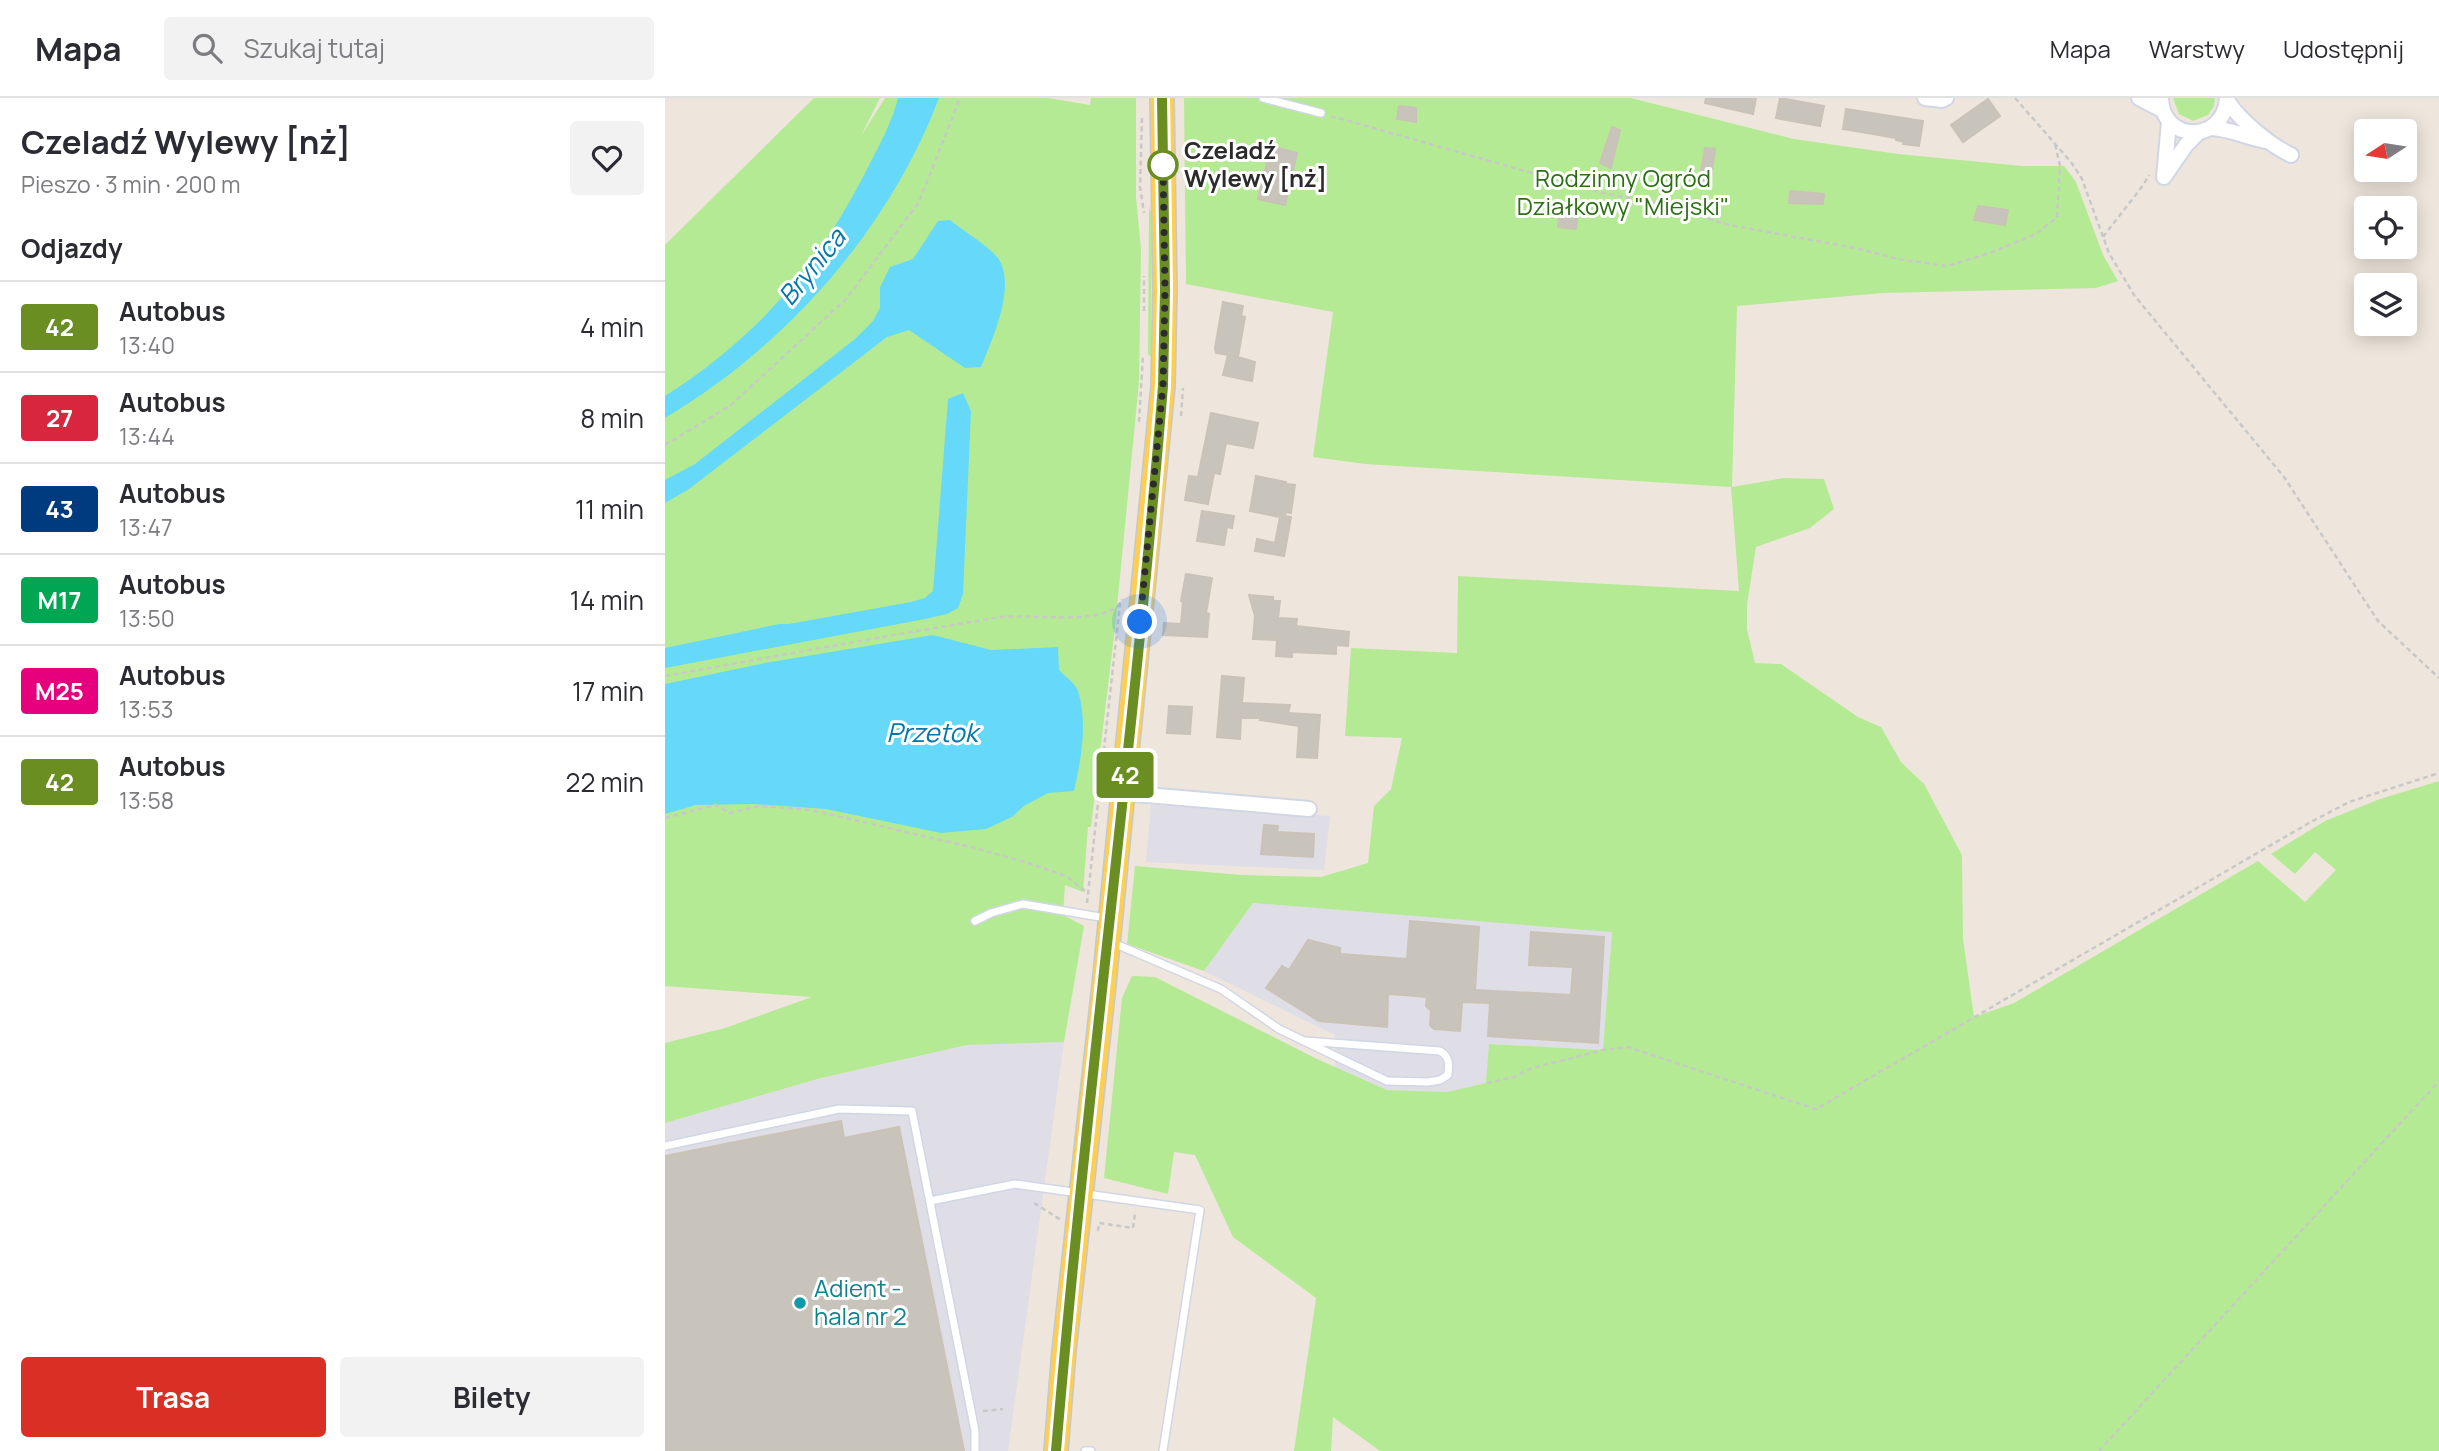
<!DOCTYPE html>
<html lang="pl">
<head>
<meta charset="utf-8">
<style>
	:root { --surface:#fff; --page:#f2f2f3; --text:#2b2b33; --muted:#7c7c81; --line:#e1e1e2; --accent:#d93025 }
	body { margin:0; font-family:Manrope,sans-serif; background:var(--page); color:var(--text); height:100vh; display:flex; flex-direction:column; font-size:26px; white-space:nowrap }
	* { box-sizing:border-box; margin:0 }
	p { font-size:23px; color:var(--muted) }
	.icon { flex:none; width:38px; height:38px; fill:none; stroke:currentColor; stroke-width:2; stroke-linecap:round; stroke-linejoin:round }
	.map { position:relative; flex:1; overflow:hidden }
	.panel { display:flex; flex-direction:column; background:var(--surface); width:665px }
	.panel>* { flex:none }
	.badge { padding:0 14px; border-radius:5px; font-size:24px; line-height:46px }
	.needle { width:46px; rotate:258deg }
	.controls { position:absolute; left:1689px; top:21px; display:grid; gap:14px }
	.controls a { display:grid; place-items:center; width:63px; height:63px; border-radius:7px; background:var(--surface); box-shadow:0 4px 18px #0003; font-size:35px }
	.you { position:absolute; width:35px; height:35px; margin:-18px; border:5px solid #fff; border-radius:50%; background:#1a73e8; box-shadow:0 0 0 10px #1a73e833 }
	.map>.badge { position:absolute; translate:-50% -50%; box-shadow:0 0 0 4px #fff }
	h2 { padding:0 21px; font-size:26px; line-height:63px }
	.round { display:grid; place-items:center; flex:none; width:74px; height:74px; border-radius:7px; background:var(--page) }
	.summary { display:flex; align-items:center; justify-content:space-between; height:119px; padding:0 21px }
	h1 { font-size:33px; font-weight:700; line-height:52px }
	.action { display:flex; gap:14px; margin-top:auto; padding:14px 21px }
	.action a { flex:1; height:80px; border-radius:7px; background:var(--accent); color:#fff; font-size:28px; font-weight:700; line-height:80px; text-align:center }
	.action a+a { background:var(--page); color:var(--text) }
	ul { padding:0; list-style:none }
	li { display:flex; align-items:center; gap:21px; height:91px; padding:0 21px; border-top:2px solid var(--line) }
	li div { flex:1 }
	li b { display:block; font-size:26px }
	li em { font-style:normal }
	li .badge { min-width:77px; font-weight:700; text-align:center }
	header { display:flex; align-items:center; gap:42px; box-sizing:border-box; height:98px; padding:0 35px; background:var(--surface); border-bottom:2px solid var(--line) }
	header strong { font-size:33px }
	nav { display:flex; gap:38px; margin-inline-start:auto; font-size:24px }
	.search { width:490px; height:63px; background:var(--page); display:flex; align-items:center; gap:18px; box-sizing:border-box; padding:0 24px; border-radius:7px; color:var(--muted); font-size:26px }
	main { display:flex; flex:1; min-height:0 }
	.map>svg:first-child { display:block }
	.industrial { fill:#dfdde6 }
	.green { fill:#b5ea94 }
	.water { fill:#66d8fa }
	.building { fill:#c9c4bb; stroke:#cac2b6; stroke-width:2 }
	.lines { fill:none; stroke-linecap:round; stroke-linejoin:round }
	.lane-casing { stroke:#d1d6e5; stroke-width:10 }
	.street-casing { stroke:#d1d6e5; stroke-width:18 }
	.primary-casing { stroke:#c8c8c8; stroke-width:26 }
	.path { stroke:#c8c8c8; stroke-width:2.5; stroke-dasharray:5 3.5; stroke-linecap:butt }
	.lane { stroke:#fff; stroke-width:7 }
	.street { stroke:#fff; stroke-width:14 }
	.primary { stroke:#fdce52; stroke-width:23 }
	.line-casing { stroke:#fff; stroke-width:16 }
	.line { stroke:#6b8e23; stroke-width:10 }
	.walk { stroke:#2b2b2b; stroke-width:7; stroke-dasharray:0 12.6 }
	.stop-dot { fill:#fff; stroke:#6b8e23; stroke-width:3.5 }
	.culture-dot { fill:#0f9aa8; stroke:#fff; stroke-width:2.5 }
	.labels { text-anchor:middle; stroke-width:6; stroke-linejoin:round; paint-order:stroke }
	.stop-label { font-size:24px; font-weight:bold; fill:#2b2b2b; stroke:#fff; text-anchor:start }
	.park-label { font-size:24px; fill:#2b7014; stroke:#fff }
	.culture-label { font-size:24px; fill:#0d838f; stroke:#fff; text-anchor:start }
	.water-label { font-size:26px; font-style:italic; fill:#0177aa; stroke:#fff }
</style>
</head>
<body>
<header>
<strong>Mapa</strong>
<div class="search"><svg class="icon" aria-label="search" viewBox="0 0 24 24"><circle cx="10" cy="10" r="6"/><path d="M15 15l6 6"/></svg>Szukaj tutaj</div>
<nav><a>Mapa</a><a>Warstwy</a><a>Udostępnij</a></nav>
</header>
<main>
<section class="panel">
<div class="summary"><div><h1>Czeladź Wylewy [nż]</h1><p>Pieszo · 3 min · 200 m</p></div><a class="round"><svg class="icon" aria-label="heart" viewBox="0 0 24 24"><path d="M12 20l-8-8c-3-5 5-10 8-4 3-6 11-1 8 4z"/></svg></a></div>
<h2>Odjazdy</h2>
<ul>
<li><span class="badge" style="background:#6b8e23;color:#fff">42</span><div><b>Autobus</b><p>13:40</p></div><em>4 min</em></li>
<li><span class="badge" style="background:#d7263d;color:#fff">27</span><div><b>Autobus</b><p>13:44</p></div><em>8 min</em></li>
<li><span class="badge" style="background:#003b80;color:#fff">43</span><div><b>Autobus</b><p>13:47</p></div><em>11 min</em></li>
<li><span class="badge" style="background:#00a651;color:#fff">M17</span><div><b>Autobus</b><p>13:50</p></div><em>14 min</em></li>
<li><span class="badge" style="background:#e6007e;color:#fff">M25</span><div><b>Autobus</b><p>13:53</p></div><em>17 min</em></li>
<li><span class="badge" style="background:#6b8e23;color:#fff">42</span><div><b>Autobus</b><p>13:58</p></div><em>22 min</em></li>
</ul>
<div class="action"><a>Trasa</a><a>Bilety</a></div>
</section>
<div class="map">
<svg width="1774" height="1353" viewBox="0 0 1774 1353">
	<rect width="100%" height="100%" fill="#eee6dc"/>
	<path class="industrial" d="M486,707L665,718L659,772L481,764Z
		M588,805L947,833L938,952L824,946L822,985L783,994L722,992L670,969V937L539,873Z
		M399,944L343,1353H0V1025L156,980L302,947Z"/>
	<path class="green" d="M149,0H215L196,38L220,0H383L425,7L426,0H471V99L476,151L474,284L450,530L426,729H423L418,794L400,787L398,817L419,828L399,944L302,947L156,980L0,1025V945L60,930L147,899L0,888V147Z
		M519,0H966L1129,41L1233,56L1357,68H1399L1411,84L1438,157L1453,183L1431,190L1218,195L1072,208L1067,389L1119,380L1159,381L1169,411L1145,430L1091,449L1082,506V531L1090,565L1116,566L1193,619L1216,629L1236,664L1259,686L1297,757L1298,841L1309,919L1349,905L1593,763L1640,804L1671,772L1650,754L1630,776L1606,756L1660,723L1715,701L1774,683V1353H715L668,1319L666,1353H629L651,1200L568,1139L530,1057L509,1054L503,1096L439,1080L457,900L467,878L490,879L652,961L722,992L782,994L821,985L824,946L938,952L947,834L588,805L539,873L462,846L470,768L577,777L656,779L703,765L709,708L726,691L737,640L680,638L686,550L792,555L793,478L1074,493L1066,389L700,366L648,359L668,214L521,186Z
		M1508,0H1550L1549,8L1543,17L1528,23L1514,16Z
		M484,108L487,118L486,259L483,256Z"/>
	<path class="water" d="M233,0H274C224,132 121,248 0,320V298C92,240 155,166 203,69C215,46 227,24 233,0Z
		M285,122C298,133 321,146 332,159C353,185 327,242 316,269L300,270L244,232L222,239L24,391L0,405V382L30,366L190,241L208,223L215,210V189L225,169L248,161L273,123Z
		M298,295L306,313L298,496L293,510L282,516L260,521L0,570V550L114,526H124L246,504L260,500L268,493L283,301Z
		M268,537L326,552L393,549L394,572C400,578 410,585 413,593C423,625 416,662 409,693L383,695L359,708L347,719L321,731L276,735L161,711L89,706L31,707L0,716V586L100,565Z"/>
	<path class="building" d="M1041,0H1091L1088,16L1040,5Z
		M1115,0L1159,8L1155,28L1111,20Z
		M1323,1L1335,18L1298,44L1286,27Z
		M734,8L751,10V24L732,21Z
		M1181,11L1258,23L1254,48L1238,46L1239,44L1231,42V40L1178,31Z
		M947,29L955,32L946,70L935,65Z
		M606,48L632,55L620,107L593,101Z
		M1040,50L1050,51L1045,89L1034,85Z
		M1125,93L1159,96L1158,106L1124,105Z
		M1313,108L1343,112L1340,127L1309,122Z
		M895,111L913,115L911,131L893,129Z
		M558,204L578,208L576,218L580,219L573,259L569,258L590,264L587,283L558,277L563,257L551,255L550,250Z
		M546,315L593,325L588,350L561,345L555,376L549,375L543,406L520,402L524,378L533,379Z
		M591,378L621,384V386L630,387L626,415L621,414L620,418L626,419L619,458L590,453L592,441L610,445L615,419L585,413Z
		M537,413L569,418L567,430L562,429L559,447L532,443Z
		M521,476L547,480L541,515L544,516L542,539L498,537L499,525L516,526L518,504L516,503Z
		M584,497L608,499V503H615L613,520L632,521L631,528L684,534L683,548L671,547V556L627,554V559L611,558L612,542L588,541L590,518Z
		M557,578L579,580L577,605L625,607L623,615L655,617L652,660L632,659L634,628L595,622L596,620H576L575,641L552,639Z
		M504,608L527,609L525,636L502,635Z
		M599,727L613,728L612,734L649,736L648,759L596,756Z
		M745,823L814,829L810,892L906,897L908,869L864,867L866,834L939,839L933,945L823,938L825,905L797,904L795,933L769,931L765,927L766,913L761,908L762,899L739,897L723,896L722,929L654,923L601,890L617,868L624,872L643,842L675,850V856L742,861Z
		M176,1023L179,1040L234,1029L299,1353H0V1058Z"/>
	<g class="lines">
		<defs>
			<path id="lane" d="M598,0L656,15
				M310,823L326,815L358,806L441,820
				M446,844L556,891L614,931L722,983L763,984L775,982L783,977C784,966 785,959 775,953L640,943
				M0,1048L174,1011L247,1013L310,1333V1353
				M265,1103L350,1086L535,1112L498,1353
				M420,1353H426"/>
			<path id="street" d="M1260,0L1277,2L1281,0
				M1474,0L1497,12
				M1496,0C1497,45 1559,46 1562,0
				M1562,2C1574,22 1605,47 1626,57
				M1545,30C1564,30 1582,40 1601,43
				M1499,79L1521,47L1533,35
				M1499,79L1504,24
				M458,695L644,711"/>
			<path id="primary" d="M391,1353L399,1253L439,887L498,288L500,192L497,0"/>
		</defs>
		<use href="#lane" class="lane-casing"/>
		<use href="#street" class="street-casing"/>
		<use href="#primary" class="primary-casing"/>
		<path class="path" d="M1350,0L1406,64L1417,81L1444,155L1469,197L1619,379L1713,523L1774,580
			M666,18L938,95L987,104L1065,127L1190,150L1233,161L1282,168L1325,155L1371,136L1392,119L1395,68L1390,46
			M477,20L475,89L479,115
			M1438,139L1479,86L1484,77
			M479,213V178
			M516,318L518,290
			M474,324L478,257
			M0,347L66,307L182,200L254,104L295,0
			M0,578C112,558 224,537 336,519C363,515 447,530 457,501
			M0,720L51,707L65,715L94,708L146,712L310,750L363,765L401,778L423,795
			M422,805L455,506
			M822,985L849,979L867,970L938,952L963,949L1151,1011L1644,725L1684,704L1774,675
			M369,1105L396,1122
			M433,1133L434,1125L468,1130L470,1115
			M318,1313L338,1311
			M1434,1353L1774,983"/>
		<use href="#lane" class="lane"/>
		<use href="#street" class="street"/>
		<use href="#primary" class="primary"/>
	</g>
	<g class="lines">
		<defs>
			<path id="line" d="M391,1353C421,997 469,643 498,288L500,192L497,0"/>
		</defs>
		<use href="#line" class="line-casing"/>
		<use href="#line" class="line"/>
		<path class="walk" d="M475,524L498,288L500,192L498,67"/>
	</g>
	<circle class="stop-dot" cx="498" cy="67" r="14"/>
	<circle class="culture-dot" cx="135" cy="1205" r="7"/>
	<g class="labels">
		<g class="stop-label">
			<text x="519" y="61">Czeladź<tspan x="519" dy="28">Wylewy [nż]</tspan></text>
		</g>
		<g class="park-label">
			<text x="958" y="89">Rodzinny Ogród<tspan x="958" dy="28">Działkowy "Miejski"</tspan></text>
		</g>
		<g class="culture-label">
			<text x="149" y="1199">Adient -<tspan x="149" dy="28">hala nr 2</tspan></text>
		</g>
		<g class="water-label">
			<text transform="translate(147 169) rotate(-51)" y="9">Brynica</text>
			<text x="267" y="644">Przetok</text>
		</g>
	</g>
</svg>
<div class="controls">
<a><svg class="needle" viewBox="-14 -14 28 28"><path d="M0-13l5 13h-10z" fill="#e53935"/><path d="M0 13l5-13h-10z" fill="#7c7c81"/></svg></a>
<a><svg class="icon" aria-label="locate" viewBox="0 0 24 24"><circle cx="12" cy="12" r="6"/><path d="M12 2v4M12 18v4M2 12h4M18 12h4"/></svg></a>
<a><svg class="icon" aria-label="layers" viewBox="0 0 24 24"><path d="M12 4l9 5-9 5-9-5zM3 14l9 5 9-5"/></svg></a>
</div>
<div class="you" style="left:475px;top:524px"></div>
<b class="badge" style="left:460px;top:677px;background:#6b8e23;color:#fff">42</b>
</div>
</main>
</body>
</html>
